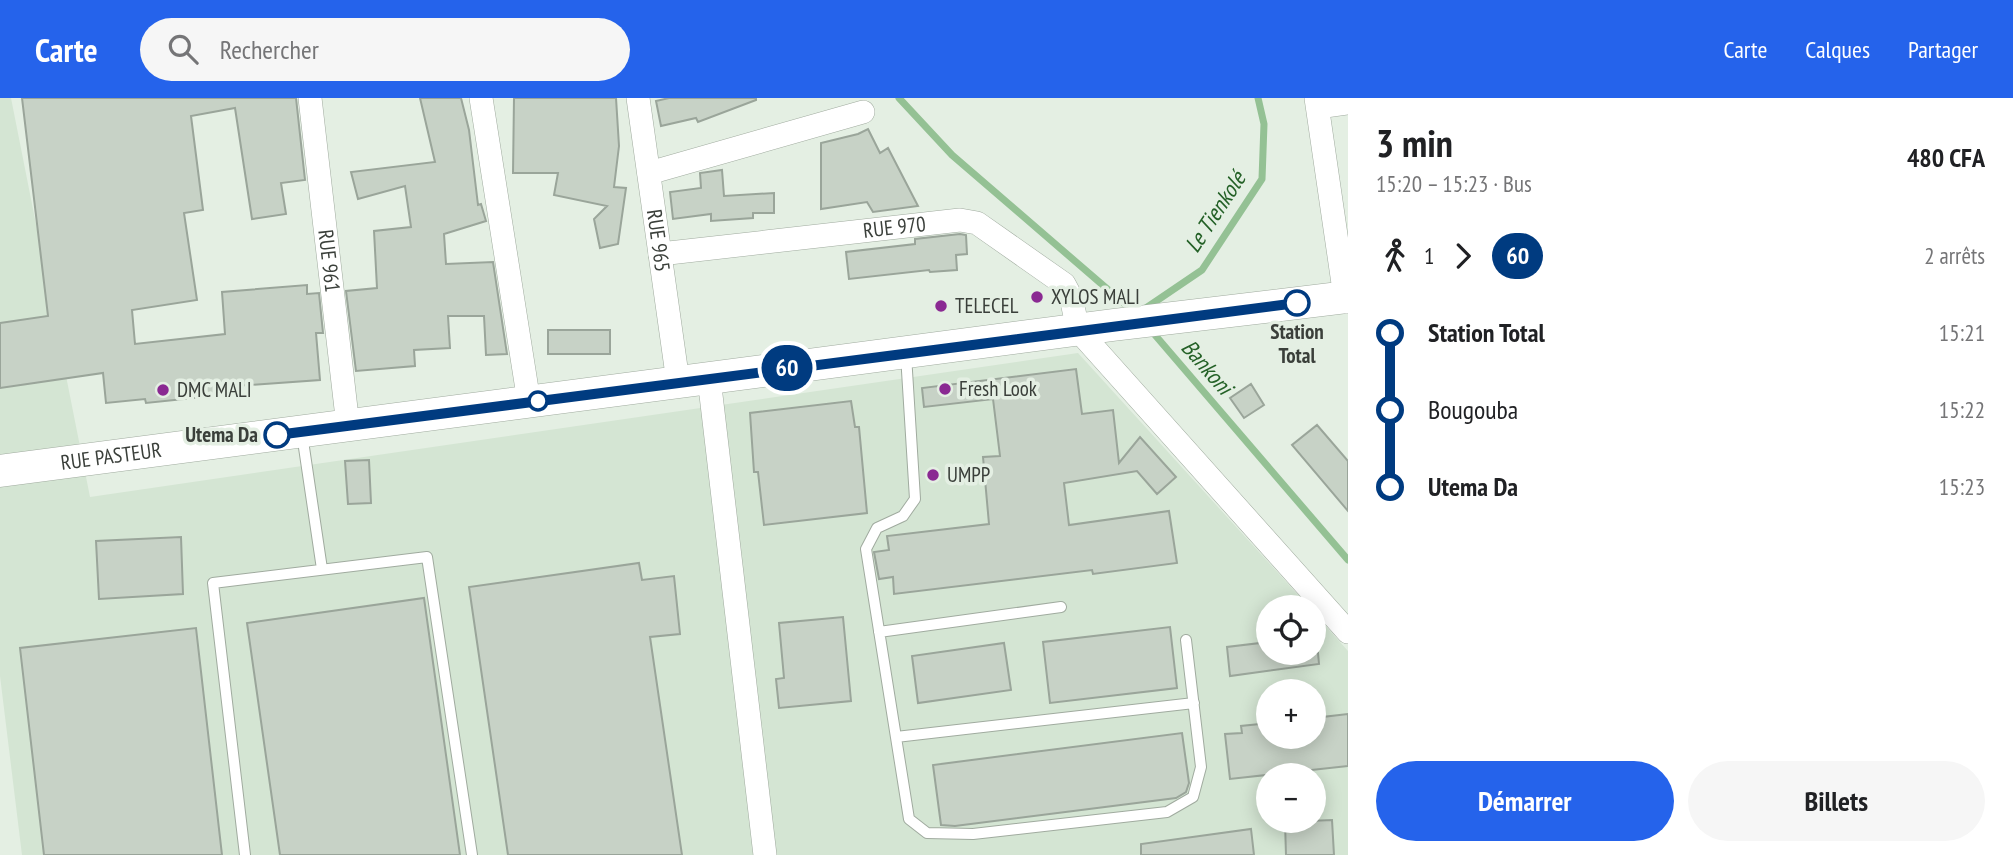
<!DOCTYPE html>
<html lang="fr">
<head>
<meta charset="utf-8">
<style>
	:root { --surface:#fff; --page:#f6f6f6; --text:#202124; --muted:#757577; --accent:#2563eb }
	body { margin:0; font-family:"PT Sans Narrow",sans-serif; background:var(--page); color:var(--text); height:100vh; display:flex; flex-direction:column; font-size:26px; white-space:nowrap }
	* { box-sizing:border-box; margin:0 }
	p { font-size:23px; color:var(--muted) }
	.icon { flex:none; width:38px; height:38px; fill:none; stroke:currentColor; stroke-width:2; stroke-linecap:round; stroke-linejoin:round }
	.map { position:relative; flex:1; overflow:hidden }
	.details { display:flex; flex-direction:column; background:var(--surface); width:665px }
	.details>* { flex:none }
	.badge { padding:0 14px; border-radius:23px; font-size:24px; line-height:46px }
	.tools { position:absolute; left:1256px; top:497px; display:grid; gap:14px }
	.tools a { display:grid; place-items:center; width:70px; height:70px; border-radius:50%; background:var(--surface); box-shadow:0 4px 18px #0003; font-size:35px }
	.map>.badge { position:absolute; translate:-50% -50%; box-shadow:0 0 0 4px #fff }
	.legs { display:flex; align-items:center; gap:10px; height:77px; padding:0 28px; font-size:23px }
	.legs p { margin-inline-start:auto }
	.summary { display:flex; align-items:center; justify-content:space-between; height:119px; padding:0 28px }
	h1 { font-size:38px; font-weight:700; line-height:52px }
	.primary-button { display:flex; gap:14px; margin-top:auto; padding:14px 28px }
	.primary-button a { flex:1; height:80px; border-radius:42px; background:var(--accent); color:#fff; font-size:28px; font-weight:700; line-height:80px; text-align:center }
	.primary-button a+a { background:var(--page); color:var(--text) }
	ul { padding:0 28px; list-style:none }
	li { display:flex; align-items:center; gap:24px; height:77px; font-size:26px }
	li i { display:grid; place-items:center; width:10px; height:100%; margin:0 9px; background:currentColor }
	li i::after { content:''; width:18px; height:18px; margin:-9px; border:5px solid; border-radius:50%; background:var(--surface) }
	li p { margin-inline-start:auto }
	li:first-child i { background:linear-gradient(#0000 50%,currentColor 0) }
	li:last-child i { background:linear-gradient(currentColor 50%,#0000 0) }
	header { display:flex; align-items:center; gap:42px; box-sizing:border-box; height:98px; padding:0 35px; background:var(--accent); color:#fff }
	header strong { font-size:33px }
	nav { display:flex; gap:38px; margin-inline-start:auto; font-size:24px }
	.search { width:490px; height:63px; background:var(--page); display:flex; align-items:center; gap:18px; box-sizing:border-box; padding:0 24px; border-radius:38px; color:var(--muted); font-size:26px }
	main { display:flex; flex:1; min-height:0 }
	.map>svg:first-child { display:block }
	.built { fill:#d4e5d3; fill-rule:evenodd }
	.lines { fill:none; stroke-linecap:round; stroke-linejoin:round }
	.stream { stroke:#94c194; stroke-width:7 }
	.building { fill:#c7d2c6; stroke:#9aa59a; stroke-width:2 }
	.lane-casing { stroke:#a0ab9f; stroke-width:12 }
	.street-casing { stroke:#a0ab9f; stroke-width:24 }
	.secondary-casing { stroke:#a0ab9f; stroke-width:33 }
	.lane { stroke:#fff; stroke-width:10 }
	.street { stroke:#fff; stroke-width:23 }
	.secondary { stroke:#fff; stroke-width:32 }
	.line-1-casing { stroke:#fff; stroke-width:16 }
	.line-1 { stroke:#003b80; stroke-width:10 }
	.poi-dot { fill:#8a2992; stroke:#e4efe3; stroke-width:2.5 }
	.stop-1-dot { fill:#fff; stroke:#003b80; stroke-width:3.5 }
	.labels { text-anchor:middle; stroke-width:7; stroke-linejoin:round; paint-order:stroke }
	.street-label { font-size:21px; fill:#3a3f3a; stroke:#e4efe3 }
	.poi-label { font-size:21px; fill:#3a3f3a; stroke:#e4efe3; text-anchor:start }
	.stop-label { font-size:21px; font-weight:bold; fill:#3a3f3a; stroke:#e4efe3 }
	.water-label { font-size:23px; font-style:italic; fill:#246127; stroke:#e4efe3 }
</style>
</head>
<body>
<header>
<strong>Carte</strong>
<div class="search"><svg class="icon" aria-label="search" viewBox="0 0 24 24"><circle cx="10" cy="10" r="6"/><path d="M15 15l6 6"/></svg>Rechercher</div>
<nav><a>Carte</a><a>Calques</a><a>Partager</a></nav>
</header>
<main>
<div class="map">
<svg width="1348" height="757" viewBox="0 0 1348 757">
	<rect width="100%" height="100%" fill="#e4efe3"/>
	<path class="built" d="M0,0H11L90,399L1078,255L1309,509H1269V555H1314V515L1348,553V757H22L0,578ZM1269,593H1314V639H1269ZM1269,677H1314V723H1269Z"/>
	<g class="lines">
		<path class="stream" d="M899,0L952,57L1134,214
			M1143,212L1202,172L1262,81L1264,26L1258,0
			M1149,230L1348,462"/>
	</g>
	<path class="building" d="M22,0H296L305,82L281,85L286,116L252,121L235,10L191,18L203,112L184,115L197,202L132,212L135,246L225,236L222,194L307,187V196L319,195L323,235H316L320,282L221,289L222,297L146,305L145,301L106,305L103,275L0,290V225L48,218Z
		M420,0H461L469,32L478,107L481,106L486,123L444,136L446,166L493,164L507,256L486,257L484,218H448L450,250L414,252L415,268L356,273L346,193L377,190L374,133L411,129L405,88L358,101L351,74L435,64Z
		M514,0H616L619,48L614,89L626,90L618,146L600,150L594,121L607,108L554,97L558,75H513Z
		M669,0H756V2L698,24L696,20L661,28L656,3Z
		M868,31L880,55L888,50L918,108L873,114L867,104L821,111V45L858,36Z
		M722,72L724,98L774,95V115H753V120L711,123V116L673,121L670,94L701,90L700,75Z
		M960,136L966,137L967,156L956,157L957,172L930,174L929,172L849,181L846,154L915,146V141Z
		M548,232H610V256H548Z
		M1076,271L1082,316L1113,312L1119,365L1140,339L1176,379L1157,396L1137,373L1064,385L1069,427L1169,413L1177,465L1093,476L1092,472L894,496L893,479L879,481L874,454L889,452L887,438L989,426L983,359L1000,358L993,301L924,309L922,290Z
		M1251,286L1264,307L1244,320L1230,300Z
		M851,303L855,329H859L867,415L764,427L758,374H754L750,315Z
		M1317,327L1348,363V413L1292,347Z
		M369,362L371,405L348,406L345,363Z
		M181,439L183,496L99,501L96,443Z
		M639,465L642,482L674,478L680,536L650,539L682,757H508L469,489Z
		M424,500L460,757H280L247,525Z
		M843,519L851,603L779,610L776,581L784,580L779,525Z
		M1170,529L1177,590L1050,605L1043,544Z
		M196,530L222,757H44L20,550Z
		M1269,544V555H1318L1319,566L1230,578L1227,549Z
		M1004,545L1011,592L918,605L912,558Z
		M1348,616V668L1230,681L1225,636L1242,635L1241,628L1269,625V639H1314V620Z
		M1182,635L1189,685L1186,694L1176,700L955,728L941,727L933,667Z
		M1332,722L1334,757H1286L1285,724Z
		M1251,731L1254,757H1141V746Z"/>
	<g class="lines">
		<defs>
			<path id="lane" d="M906,257L915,401L903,418L877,430L866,451L909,721L927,735L973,736L1167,714L1193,699L1201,669L1186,542
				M302,336L322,471
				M879,534L1061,509
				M896,639L1194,605
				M245,757L213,485L427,459L472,757"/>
			<g id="street">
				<path id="s1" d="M310,0L348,328"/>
				<path d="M481,0L529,304"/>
				<path id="s2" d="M638,0L678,284"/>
				<path d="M1316,0L1345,199L1348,204"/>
				<path d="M1318,9L1348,5"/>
				<path d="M649,75L863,14"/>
				<path id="s3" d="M660,156L960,122L977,125L1064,186L1071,199L1078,232L1348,534"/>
				<path d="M709,280L765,757"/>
			</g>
			<g id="secondary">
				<path id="s4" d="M0,373L1113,227L1348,199"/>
			</g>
		</defs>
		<use href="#lane" class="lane-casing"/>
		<use href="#street" class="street-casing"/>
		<use href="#secondary" class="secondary-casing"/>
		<use href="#lane" class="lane"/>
		<use href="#street" class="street"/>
		<use href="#secondary" class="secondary"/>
	</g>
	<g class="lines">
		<defs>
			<path id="line-1" d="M277,337L1297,205"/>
		</defs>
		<use href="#line-1" class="line-1-casing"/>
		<use href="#line-1" class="line-1"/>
	</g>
	<g class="poi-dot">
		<circle cx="1037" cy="199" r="7"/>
		<circle cx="941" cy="208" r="7"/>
		<circle cx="945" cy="291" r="7"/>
		<circle cx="163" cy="292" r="7"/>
		<circle cx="933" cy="377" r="7"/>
	</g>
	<g class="stop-1-dot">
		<circle cx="1297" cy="205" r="12"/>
		<circle cx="538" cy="303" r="9"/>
		<circle cx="277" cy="337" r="12"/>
	</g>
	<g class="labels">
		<g class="street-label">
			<text dy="7" stroke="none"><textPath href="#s3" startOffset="236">RUE 970</textPath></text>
			<text dy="7" stroke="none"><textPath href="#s2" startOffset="144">RUE 965</textPath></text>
			<text dy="7" stroke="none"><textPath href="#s1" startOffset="164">RUE 961</textPath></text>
			<text dy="7" stroke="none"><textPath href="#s4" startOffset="112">RUE PASTEUR</textPath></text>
		</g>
		<g class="poi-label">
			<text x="1051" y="206">XYLOS MALI</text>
			<text x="955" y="215">TELECEL</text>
			<text x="959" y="298">Fresh Look</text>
			<text x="177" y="299">DMC MALI</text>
			<text x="947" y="384">UMPP</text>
		</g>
		<g class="stop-label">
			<text x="1297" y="241">Station<tspan x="1297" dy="24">Total</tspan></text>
			<text x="258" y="344" text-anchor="end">Utema Da</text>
		</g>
		<g class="water-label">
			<text transform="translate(1215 114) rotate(-57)" y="8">Le Tienkolé</text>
			<text transform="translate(1207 269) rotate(49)" y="8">Bankoni</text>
		</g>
	</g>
</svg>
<div class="tools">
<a><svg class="icon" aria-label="locate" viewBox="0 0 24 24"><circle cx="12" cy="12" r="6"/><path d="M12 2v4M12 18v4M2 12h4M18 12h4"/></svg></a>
<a>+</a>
<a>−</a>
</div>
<b class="badge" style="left:787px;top:270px;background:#003b80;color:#fff">60</b>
</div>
<section class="details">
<div class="summary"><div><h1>3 min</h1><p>15:20 – 15:23 · Bus</p></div><b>480 CFA</b></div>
<div class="legs"><svg class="icon" aria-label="walk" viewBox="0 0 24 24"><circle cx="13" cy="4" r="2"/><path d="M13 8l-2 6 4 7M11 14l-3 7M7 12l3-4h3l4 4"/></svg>1<svg class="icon" aria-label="forward" viewBox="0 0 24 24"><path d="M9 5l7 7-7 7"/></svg><b class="badge" style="background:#003b80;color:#fff">60</b><p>2 arrêts</p></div>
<ul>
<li><i style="color:#003b80"></i><b>Station Total</b><p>15:21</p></li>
<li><i style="color:#003b80"></i><span>Bougouba</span><p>15:22</p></li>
<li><i style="color:#003b80"></i><b>Utema Da</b><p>15:23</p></li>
</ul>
<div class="primary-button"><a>Démarrer</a><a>Billets</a></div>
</section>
</main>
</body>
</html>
